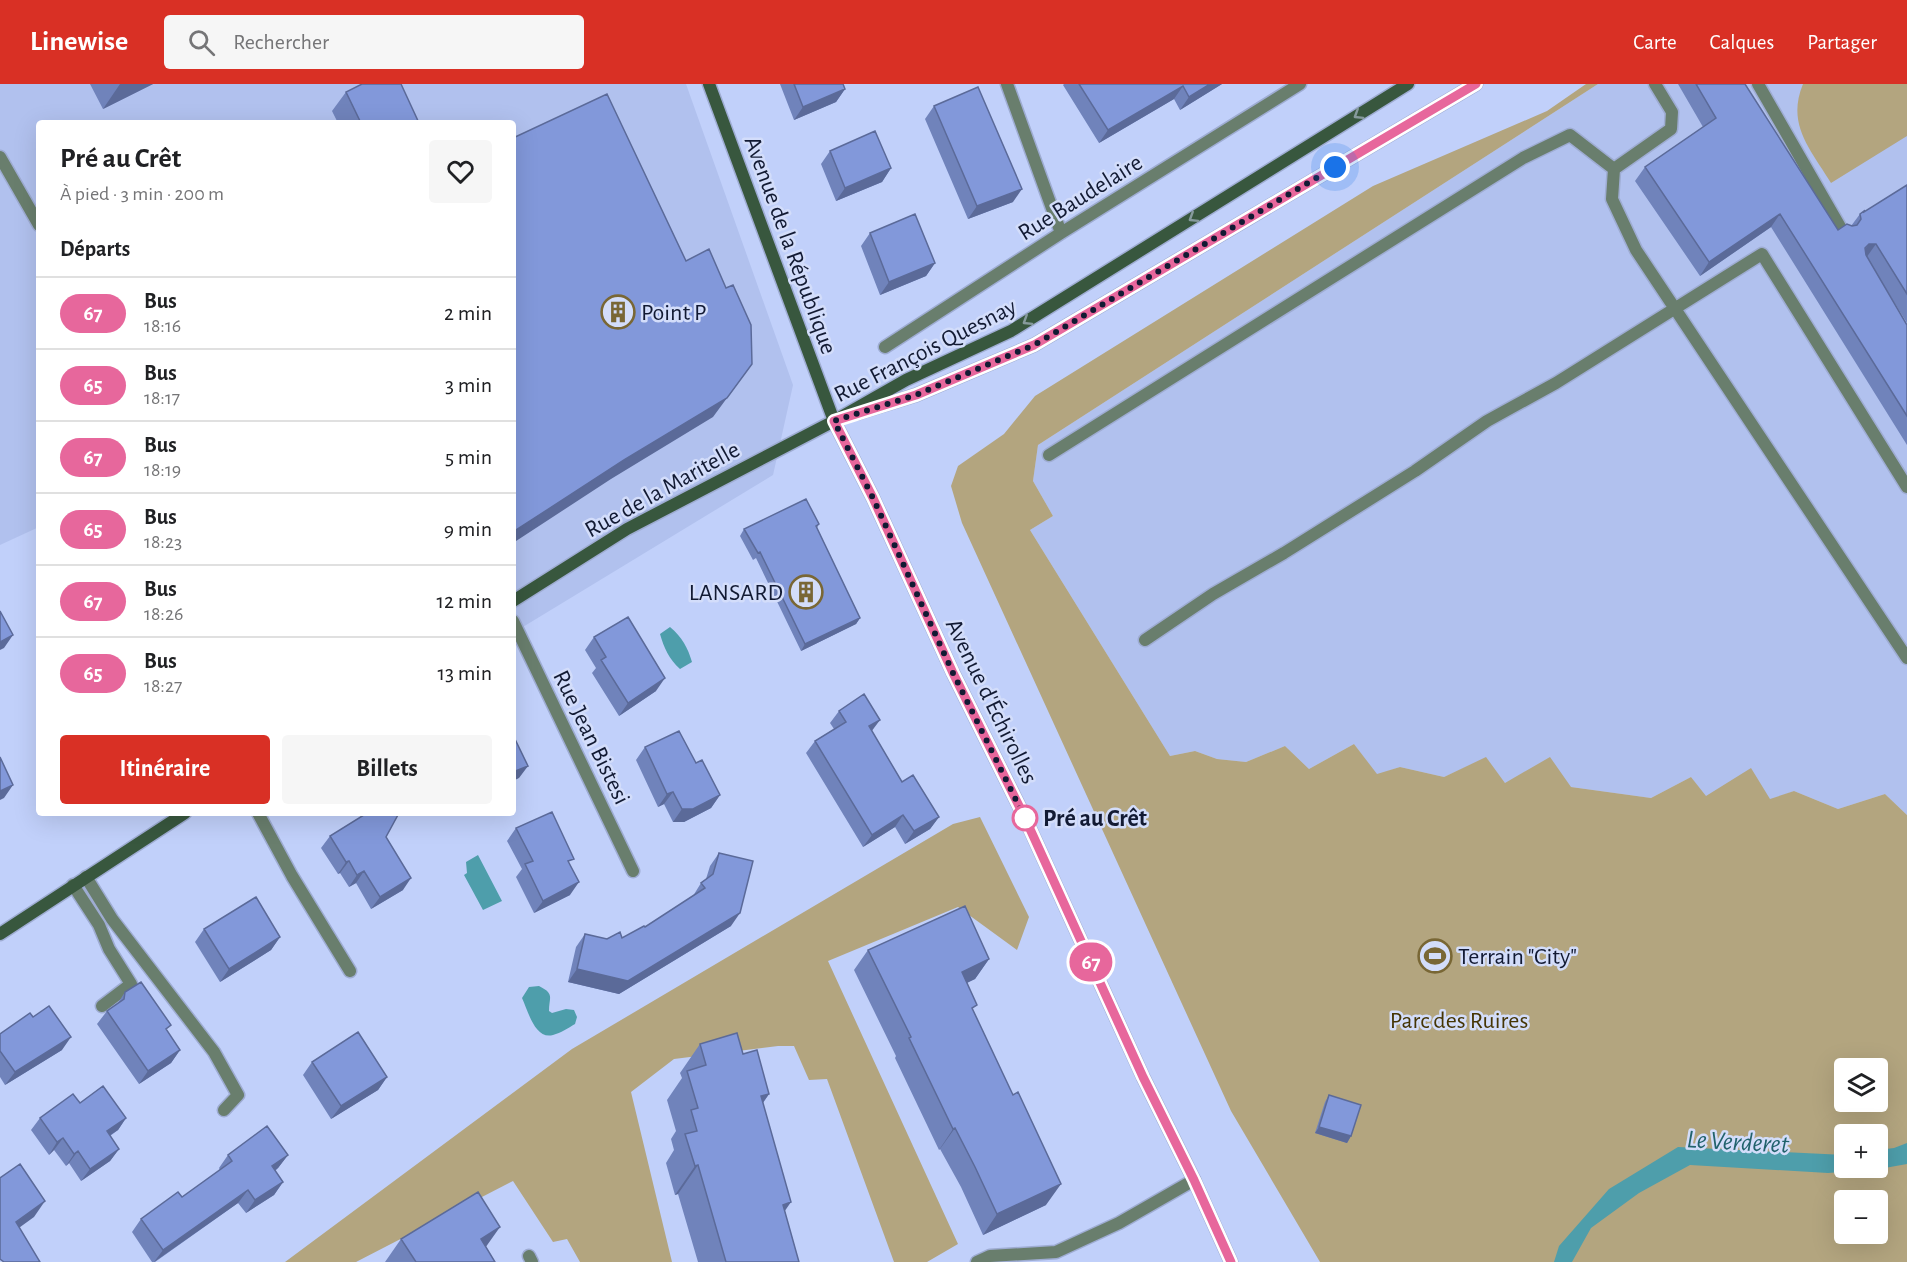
<!DOCTYPE html>
<html lang="fr">
<head>
<meta charset="utf-8">
<style>
	:root { --surface:#fff; --page:#f6f6f6; --text:#202124; --muted:#757577; --line:#e0e0e0; --accent:#d93025 }
	body { margin:0; font-family:"Alegreya Sans",sans-serif; background:var(--page); color:var(--text); height:100vh; display:flex; flex-direction:column; font-size:22px; white-space:nowrap }
	* { box-sizing:border-box; margin:0 }
	p { font-size:20px; color:var(--muted) }
	.icon { flex:none; width:33px; height:33px; fill:none; stroke:currentColor; stroke-width:2; stroke-linecap:round; stroke-linejoin:round }
	.map { position:relative; flex:1; overflow:hidden }
	.drawer { position:absolute; left:36px; top:36px; width:480px; height:696px; display:flex; flex-direction:column; background:var(--surface); border-radius:6px; box-shadow:0 6px 24px #0002 }
	.drawer>* { flex:none }
	.badge { padding:0 12px; border-radius:20px; font-size:21px; line-height:39px }
	.buttons { position:absolute; left:1834px; top:974px; display:grid; gap:12px }
	.buttons a { display:grid; place-items:center; width:54px; height:54px; border-radius:6px; background:var(--surface); box-shadow:0 6px 24px #0002; font-size:30px }
	.you { position:absolute; width:30px; height:30px; margin:-15px; border:4px solid #fff; border-radius:50%; background:#1a73e8; box-shadow:0 0 0 9px #1a73e833 }
	.map>.badge { position:absolute; translate:-50% -50%; box-shadow:0 0 0 3px #fff }
	h2 { padding:0 24px; font-size:22px; line-height:54px }
	.round { display:grid; place-items:center; flex:none; width:63px; height:63px; border-radius:6px; background:var(--page) }
	.headline { display:flex; align-items:center; justify-content:space-between; height:102px; padding:0 24px }
	h1 { font-size:28px; font-weight:700; line-height:45px }
	.primary-button { display:flex; gap:12px; margin-top:auto; padding:12px 24px }
	.primary-button a { flex:1; height:69px; border-radius:6px; background:var(--accent); color:#fff; font-size:24px; font-weight:700; line-height:69px; text-align:center }
	.primary-button a+a { background:var(--page); color:var(--text) }
	ul { padding:0; list-style:none }
	li { display:flex; align-items:center; gap:18px; height:72px; padding:0 24px; border-top:2px solid var(--line) }
	li div { flex:1 }
	li b { display:block; font-size:22px }
	li em { font-style:normal }
	li .badge { min-width:66px; font-weight:700; text-align:center }
	header { display:flex; align-items:center; gap:36px; box-sizing:border-box; height:84px; padding:0 30px; background:var(--accent); color:#fff }
	header strong { font-size:28px }
	nav { display:flex; gap:33px; margin-inline-start:auto; font-size:21px }
	.search { width:420px; height:54px; background:var(--page); display:flex; align-items:center; gap:15px; box-sizing:border-box; padding:0 21px; border-radius:6px; color:var(--muted); font-size:22px }
	.map>svg:first-child { display:block }
	.built { fill:#b1c1ee }
	.green { fill:#b3a57f; fill-rule:evenodd }
	.water { fill:#4e9eab }
	.lines { fill:none; stroke-linecap:round; stroke-linejoin:round }
	.lane-casing { stroke:#9eacd2; stroke-width:15 }
	.street-casing { stroke:#9eacd2; stroke-width:15 }
	.secondary-casing { stroke:#9eacd2; stroke-width:15 }
	.lane { stroke:#697e6d; stroke-width:12 }
	.street { stroke:#697e6d; stroke-width:12 }
	.secondary { stroke:#38573e; stroke-width:12 }
	.wall { fill:#7083bb }
	.shaded-wall { fill:#5b6a99 }
	.building { fill:#8298da; stroke:#5b6a99; stroke-width:1.5 }
	.oneway { stroke:#869a9c }
	.line-casing { stroke:#fff; stroke-width:14 }
	.line { stroke:#e7679c; stroke-width:9 }
	.walk { stroke:#121a33; stroke-width:6; stroke-dasharray:0 10.8 }
	.stop-dot { fill:#fff; stroke:#e7679c; stroke-width:3 }
	.labels { text-anchor:middle; stroke-width:5; stroke-linejoin:round; paint-order:stroke }
	.street-label { font-size:24px; fill:#121a33; stroke:#d3ddfa }
	.poi-label { font-size:24px; fill:#121a33; stroke:#d3ddfa; text-anchor:start }
	.stop-label { font-size:24px; font-weight:bold; fill:#121a33; stroke:#d3ddfa; text-anchor:start }
	.park-label { font-size:24px; fill:#453504; stroke:#d3ddfa }
	.water-label { font-size:26px; font-style:italic; fill:#21626c; stroke:#d3ddfa }
</style>
</head>
<body>
<header>
<strong>Linewise</strong>
<div class="search"><svg class="icon" aria-label="search" viewBox="0 0 24 24"><circle cx="10" cy="10" r="6"/><path d="M15 15l6 6"/></svg>Rechercher</div>
<nav><a>Carte</a><a>Calques</a><a>Partager</a></nav>
</header>
<div class="map">
<svg width="1907" height="1178" viewBox="0 0 1907 1178">
	<rect width="100%" height="100%" fill="#c1d0fa"/>
	<path class="built" d="M0,0H686L793,301L773,391L513,549V39H39V443L0,461Z
		M1598,0H1907V731L1885,710L1838,725L1794,707L1770,716L1705,712L1691,693L1651,714L1571,703L1505,699L1486,674L1444,693L1400,683L1377,691L1354,660L1309,685L1285,662L1246,678L1217,675L1195,667L1170,672L1030,446L1053,432L1033,397L1038,361Z"/>
	<path class="green" d="M1586,0H1598L1038,361L1033,397L1053,432L1030,446L1170,672L1195,667L1217,675L1246,678L1285,662L1309,685L1354,660L1377,690L1400,683L1444,693L1486,673L1505,699L1550,673L1571,703L1651,714L1691,693L1706,712L1751,684L1770,715L1794,707L1838,725L1885,710L1907,731V1178H1320L1231,1027L962,439L951,402L958,382L1004,350L1035,312L1373,102L1547,27ZM1845,984H1878V1017H1845ZM1845,1050H1878V1083H1845ZM1845,1116H1878V1149H1845Z
		M1803,0H1907V52L1831,99C1811,66 1786,41 1803,0Z
		M980,733L1029,833L1017,866L958,823L828,877L958,1160L927,1178H894L827,995L809,996L794,962H778L674,975L631,1008L672,1178H580L567,1155L553,1158L513,1097L356,1178H285L572,965L953,740Z"/>
	<path class="water" d="M670,543C682,553 688,564 692,578L680,585C669,575 664,564 660,550Z
		M478,771L502,817L483,826L464,791L467,789L466,778Z
		M539,902C555,910 549,913 549,927L552,929L566,925L574,926L577,933L575,940C568,944 561,949 553,951C535,956 528,927 522,914L529,903Z
		M1907,1059V1080L1879,1085L1828,1089L1690,1081L1639,1109L1591,1144L1572,1178H1554L1559,1162L1609,1105L1678,1063L1845,1071V1083H1878V1066L1894,1064Z"/>
	<g class="lines">
		<defs>
			<path id="lane" d="M1758,0L1843,148
				M1614,85L1671,45L1672,28L1655,0
				M1049,371L1523,74L1570,51L1614,85L1612,115L1636,166L1907,574
				M1145,556L1213,510L1284,469L1415,387L1487,337L1556,299L1762,170L1907,403
				M258,729L292,792L350,887
				M86,793L112,835L214,968L238,1011L224,1026
				M73,801L99,841L109,865L131,900L102,922
				M529,1172L532,1178"/>
			<path id="street" d="M1007,0L1061,149
				M0,73L39,141
				M885,263L1061,149L1300,0
				M513,537L633,787
				M977,1178L990,1172L1056,1168L1119,1139L1194,1096"/>
			<path id="secondary" d="M709,0L834,337L873,414L953,589L1025,734L1143,993L1194,1096L1231,1178
				M858,329L916,311L1034,261L1476,0
				M513,517L627,445L834,337L906,296L1011,247L1408,0
				M0,850L185,729"/>
		</defs>
		<use href="#lane" class="lane-casing"/>
		<use href="#street" class="street-casing"/>
		<use href="#secondary" class="secondary-casing"/>
		<use href="#lane" class="lane"/>
		<use href="#street" class="street"/>
		<use href="#secondary" class="secondary"/>
	</g>
	<path class="wall" d="M90,0H153L103,25Z
		M780,0H843L845,5L836,18L794,36Z
		M1064,0H1222L1180,26L1174,15L1099,59L1063,1Z
		M1678,0H1745L1838,146L1851,142L1860,130L1864,128L1907,101V239L1876,189L1907,241V361L1771,143L1700,192L1635,97L1645,83L1703,43Z
		M346,8L419,39H338L332,27Z
		M934,22L1013,118L968,135L925,35Z
		M830,67L891,84L882,98L836,117L821,80Z
		M870,149L935,179L926,192L880,211L861,162Z
		M819,440L817,444L860,534L856,540L801,567L756,474L753,476L740,452L744,445Z
		M594,553L656,607L619,632L592,589L596,584L585,566Z
		M839,627L872,647L902,698L939,733L930,745L905,760L895,743L863,763L806,669L815,657L834,645L830,639Z
		M645,663L696,679L720,711L711,724L684,738H673L664,720L658,723L636,676Z
		M516,744L570,781V811L534,829L516,793L522,785L507,757Z
		M330,752L386,753L403,806L371,825L356,799L349,803L340,789L338,790L321,764Z
		M719,769L731,842L619,910L568,898L576,863L585,850L607,855L622,854L645,843L693,812L701,799L706,795L710,782Z
		M204,845L280,853L271,866L220,898L195,858Z
		M868,866L989,875L975,895L967,899L973,926L1046,1121L983,1151L961,1103L940,1065L939,1066L895,974L896,972L854,886Z
		M125,908L167,947L180,966L171,979L139,1000L97,940L107,927L118,919Z
		M33,933L62,966L5,1001L0,993V950Z
		M700,960L743,970L769,1010L763,1019L785,1128L799,1178H698L678,1110L675,1111L666,1079L674,1066L671,1055L676,1047L667,1016L682,994L680,989Z
		M312,978L387,993L378,1006L331,1035L303,991Z
		M1329,1011L1351,1052L1347,1059L1315,1049L1325,1018Z
		M80,1019L126,1034L118,1046L110,1052L119,1065L110,1077L81,1097L69,1079L66,1082L54,1066L49,1071L31,1046L40,1034Z
		M228,1071H288L278,1084L275,1087L283,1098L274,1111L246,1129L238,1119L155,1178H152L132,1148L141,1135L182,1113L220,1086L219,1084Z
		M401,1155L486,1163L495,1178H385Z"/>
	<path class="shaded-wall" d="M120,0H153L103,25Z
		M1210,0H1222L1180,26L1189,13Z
		M1183,2L1174,15L1099,59L1108,46Z
		M845,5L836,18L794,36L803,23Z
		M891,84L882,98L836,117L845,104Z
		M1022,105L1013,118L968,135L977,122Z
		M1780,130L1771,143L1700,192L1709,178Z
		M1869,160H1876L1866,174L1856,178Z
		M935,179L926,192L880,211L889,198Z
		M752,280L713,333L611,395L513,459V448Z
		M860,534L856,540L801,567L805,560Z
		M13,551L4,564L0,566V558Z
		M665,594L656,607L619,632L628,619Z
		M880,636L871,648L869,642Z
		M528,682L519,694L513,697V688Z
		M13,701L4,714L0,716V707Z
		M673,708L664,720L658,723L667,710Z
		M720,711L711,724L684,738H673L682,725Z
		M903,731L895,743L863,763L872,751Z
		M939,733L930,745L905,760L914,747Z
		M349,777L340,789L338,790L346,778Z
		M364,787L356,799L349,803L357,791Z
		M411,794L403,806L371,825L380,813Z
		M579,798L570,811L534,829L543,817Z
		M740,829L731,842L619,910L568,898L577,885Z
		M280,853L271,866L220,898L229,885Z
		M989,875L975,895L947,908L962,888Z
		M71,953L62,966L5,1001L15,988Z
		M180,966L171,979L139,1000L148,987Z
		M387,993L378,1006L331,1035L341,1022Z
		M769,1010L749,1038L761,1012Z
		M126,1034L118,1046L98,1059L107,1047Z
		M1319,1043L1351,1052L1347,1059L1315,1049Z
		M955,1044L940,1065L939,1066L953,1045Z
		M63,1054L54,1066L49,1071L57,1058Z
		M119,1065L110,1077L81,1097L90,1085Z
		M78,1067L69,1079L66,1082L74,1070Z
		M288,1071L278,1084L263,1095L272,1082Z
		M698,1081L678,1110L675,1111L695,1082Z
		M283,1098L274,1111L246,1129L255,1116Z
		M1061,1100L1046,1121L983,1151L997,1130Z
		M248,1106L238,1119L154,1178L163,1166Z
		M45,1117L34,1133L5,1154L16,1138Z
		M791,1118L771,1147L783,1121Z
		M500,1143L478,1174L481,1155Z"/>
	<path class="building" d="M362,0H401L419,39H361L346,8Z
		M794,0H843L845,5L803,23Z
		M1079,0H1210L1189,13L1183,2L1108,46Z
		M1696,0H1745L1838,146L1847,140L1852,142L1857,141L1861,135L1860,130L1864,127V128L1907,101V210L1876,160H1869L1865,164L1866,171L1907,241V332L1780,130L1709,178L1645,83L1716,34Z
		M978,3L1022,105L977,122L934,22Z
		M607,10L686,177L709,165L726,204L733,201L751,241L752,280L727,314L624,376L513,448V54Z
		M875,47L891,84L845,104L830,67Z
		M915,130L935,179L889,198L870,149Z
		M806,415L819,440L816,442L860,534L805,560L760,468L758,469L744,445Z
		M0,527L13,551L0,558Z
		M628,533L665,594L628,619L601,576L606,573L594,553Z
		M864,610L880,636L869,642L902,698L913,691L939,733L914,747L903,731L872,751L815,657L846,638L839,627Z
		M679,647L696,679L702,676L720,711L693,725H682L673,708L667,710L645,663Z
		M513,651L528,682L513,688Z
		M0,673L13,701L0,707Z
		M552,728L574,775L568,777L579,798L543,817L525,780L533,777L516,744Z
		M367,729H399L386,753L411,794L380,813L364,787L357,791L349,777L346,778L330,752Z
		M719,769L753,777L740,829L628,897L577,885L585,850L607,855L620,848L622,854L644,842L645,843L705,804L701,799L713,790Z
		M256,813L280,853L229,885L204,845Z
		M965,822L989,875L962,888L977,921L972,924L1013,1011L1018,1008L1061,1100L997,1130L975,1083L955,1044L953,1045L909,954L911,953L868,866Z
		M141,898L171,941L166,945L180,966L148,987L107,927L124,915L125,908Z
		M49,922L71,953L15,988L0,967V950L30,929L33,933Z
		M358,948L387,993L341,1022L312,978Z
		M737,949L743,970L757,966L769,1010L761,1012L791,1118L783,1121L799,1178H726L698,1081L695,1082L685,1050L697,1047L691,1026L698,1024L687,987L706,981L700,960Z
		M103,1002L126,1034L107,1047L119,1065L90,1085L78,1067L74,1070L63,1054L57,1058L40,1034L73,1010L80,1019Z
		M1329,1011L1361,1021L1351,1052L1319,1043Z
		M267,1042L288,1071L272,1082L283,1098L255,1116L248,1106L163,1166L141,1135L178,1108L182,1113L232,1077L228,1071Z
		M20,1080L45,1117L16,1138L40,1178H4L0,1175V1094Z
		M478,1108L500,1143L481,1155L495,1178H416L401,1155Z"/>
	<defs><path id="oneway-chevron" d="M-2-3.5L2.5 0L-2 3.5" fill="none" stroke-width="1.6" stroke-linecap="round" stroke-linejoin="round" transform="scale(1.5)"/></defs>
	<g class="oneway">
		<use href="#oneway-chevron" transform="translate(1358 31) rotate(148)"/>
		<use href="#oneway-chevron" transform="translate(1193 134) rotate(148)"/>
		<use href="#oneway-chevron" transform="translate(1027 237) rotate(148)"/>
	</g>
	<g class="lines">
		<defs>
			<path id="line" d="M1231,1178L1194,1096L1143,993L1025,734L953,589L873,414L834,337L916,311L1034,261L1476,0"/>
		</defs>
		<use href="#line" class="line-casing"/>
		<use href="#line" class="line"/>
		<path class="walk" d="M1025,734L953,589L873,414L834,337L916,311L1034,261L1335,83"/>
	</g>
	<defs>
		<symbol id="building-ring" viewBox="-11 -11 22 22"><circle r="9.5" fill="#d3ddfa" stroke="#796735" stroke-width="1.5"/><path d="M-4-6H4V6H1V3H-1V6H-4ZM-2.5-4.3h1.7v1.8h-1.7ZM.8-4.3h1.7v1.8H.8ZM-2.5-1h1.7V.8h-1.7ZM.8-1h1.7V.8H.8Z" fill="#796735"/></symbol>
		<symbol id="stadium-ring" viewBox="-11 -11 22 22"><circle r="9.5" fill="#d3ddfa" stroke="#796735" stroke-width="1.5"/><path d="M0-5a6.5 5 0 1 0 0 10a6.5 5 0 1 0 0-10ZM-3.5-1.8h7v3.6h-7Z" fill="#796735"/></symbol>
	</defs>
	<g fill-rule="evenodd">
		<use href="#building-ring" x="599" y="209" width="38" height="38"/>
		<use href="#building-ring" x="787" y="489" width="38" height="38"/>
		<use href="#stadium-ring" x="1416" y="853" width="38" height="38"/>
	</g>
	<circle class="stop-dot" cx="1025" cy="734" r="12"/>
	<g class="labels">
		<g class="street-label">
			<text transform="translate(1080 113) rotate(-32)" y="8">Rue Baudelaire</text>
			<text transform="translate(791 161) rotate(70)" y="8">Avenue de la République</text>
			<text transform="translate(925 266) rotate(-27)" y="8">Rue François Quesnay</text>
			<text transform="translate(662 405) rotate(-29)" y="8">Rue de la Maritelle</text>
			<text transform="translate(992 617) rotate(64)" y="8">Avenue d'Échirolles</text>
			<text transform="translate(592 653) rotate(64)" y="8">Rue Jean Bistesi</text>
		</g>
		<g class="poi-label">
			<text x="641" y="236">Point P</text>
			<text x="783" y="516" text-anchor="end">LANSARD</text>
			<text x="1458" y="880">Terrain "City"</text>
		</g>
		<g class="stop-label">
			<text x="1043" y="742">Pré au Crêt</text>
		</g>
		<g class="park-label">
			<text x="1459" y="944">Parc des Ruires</text>
		</g>
		<g class="water-label">
			<text transform="translate(1738 1057) rotate(3)" y="9">Le Verderet</text>
		</g>
	</g>
</svg>
<div class="buttons">
<a><svg class="icon" aria-label="layers" viewBox="0 0 24 24"><path d="M12 4l9 5-9 5-9-5zM3 14l9 5 9-5"/></svg></a>
<a>+</a>
<a>−</a>
</div>
<div class="you" style="left:1335px;top:83px"></div>
<b class="badge" style="left:1091px;top:878px;background:#e7679c;color:#fff">67</b>
<section class="drawer">
<div class="headline"><div><h1>Pré au Crêt</h1><p>À pied · 3 min · 200 m</p></div><a class="round"><svg class="icon" aria-label="heart" viewBox="0 0 24 24"><path d="M12 20l-8-8c-3-5 5-10 8-4 3-6 11-1 8 4z"/></svg></a></div>
<h2>Départs</h2>
<ul>
<li><span class="badge" style="background:#e7679c;color:#fff">67</span><div><b>Bus</b><p>18:16</p></div><em>2 min</em></li>
<li><span class="badge" style="background:#e7679c;color:#fff">65</span><div><b>Bus</b><p>18:17</p></div><em>3 min</em></li>
<li><span class="badge" style="background:#e7679c;color:#fff">67</span><div><b>Bus</b><p>18:19</p></div><em>5 min</em></li>
<li><span class="badge" style="background:#e7679c;color:#fff">65</span><div><b>Bus</b><p>18:23</p></div><em>9 min</em></li>
<li><span class="badge" style="background:#e7679c;color:#fff">67</span><div><b>Bus</b><p>18:26</p></div><em>12 min</em></li>
<li><span class="badge" style="background:#e7679c;color:#fff">65</span><div><b>Bus</b><p>18:27</p></div><em>13 min</em></li>
</ul>
<div class="primary-button"><a>Itinéraire</a><a>Billets</a></div>
</section>
</div>
</body>
</html>
